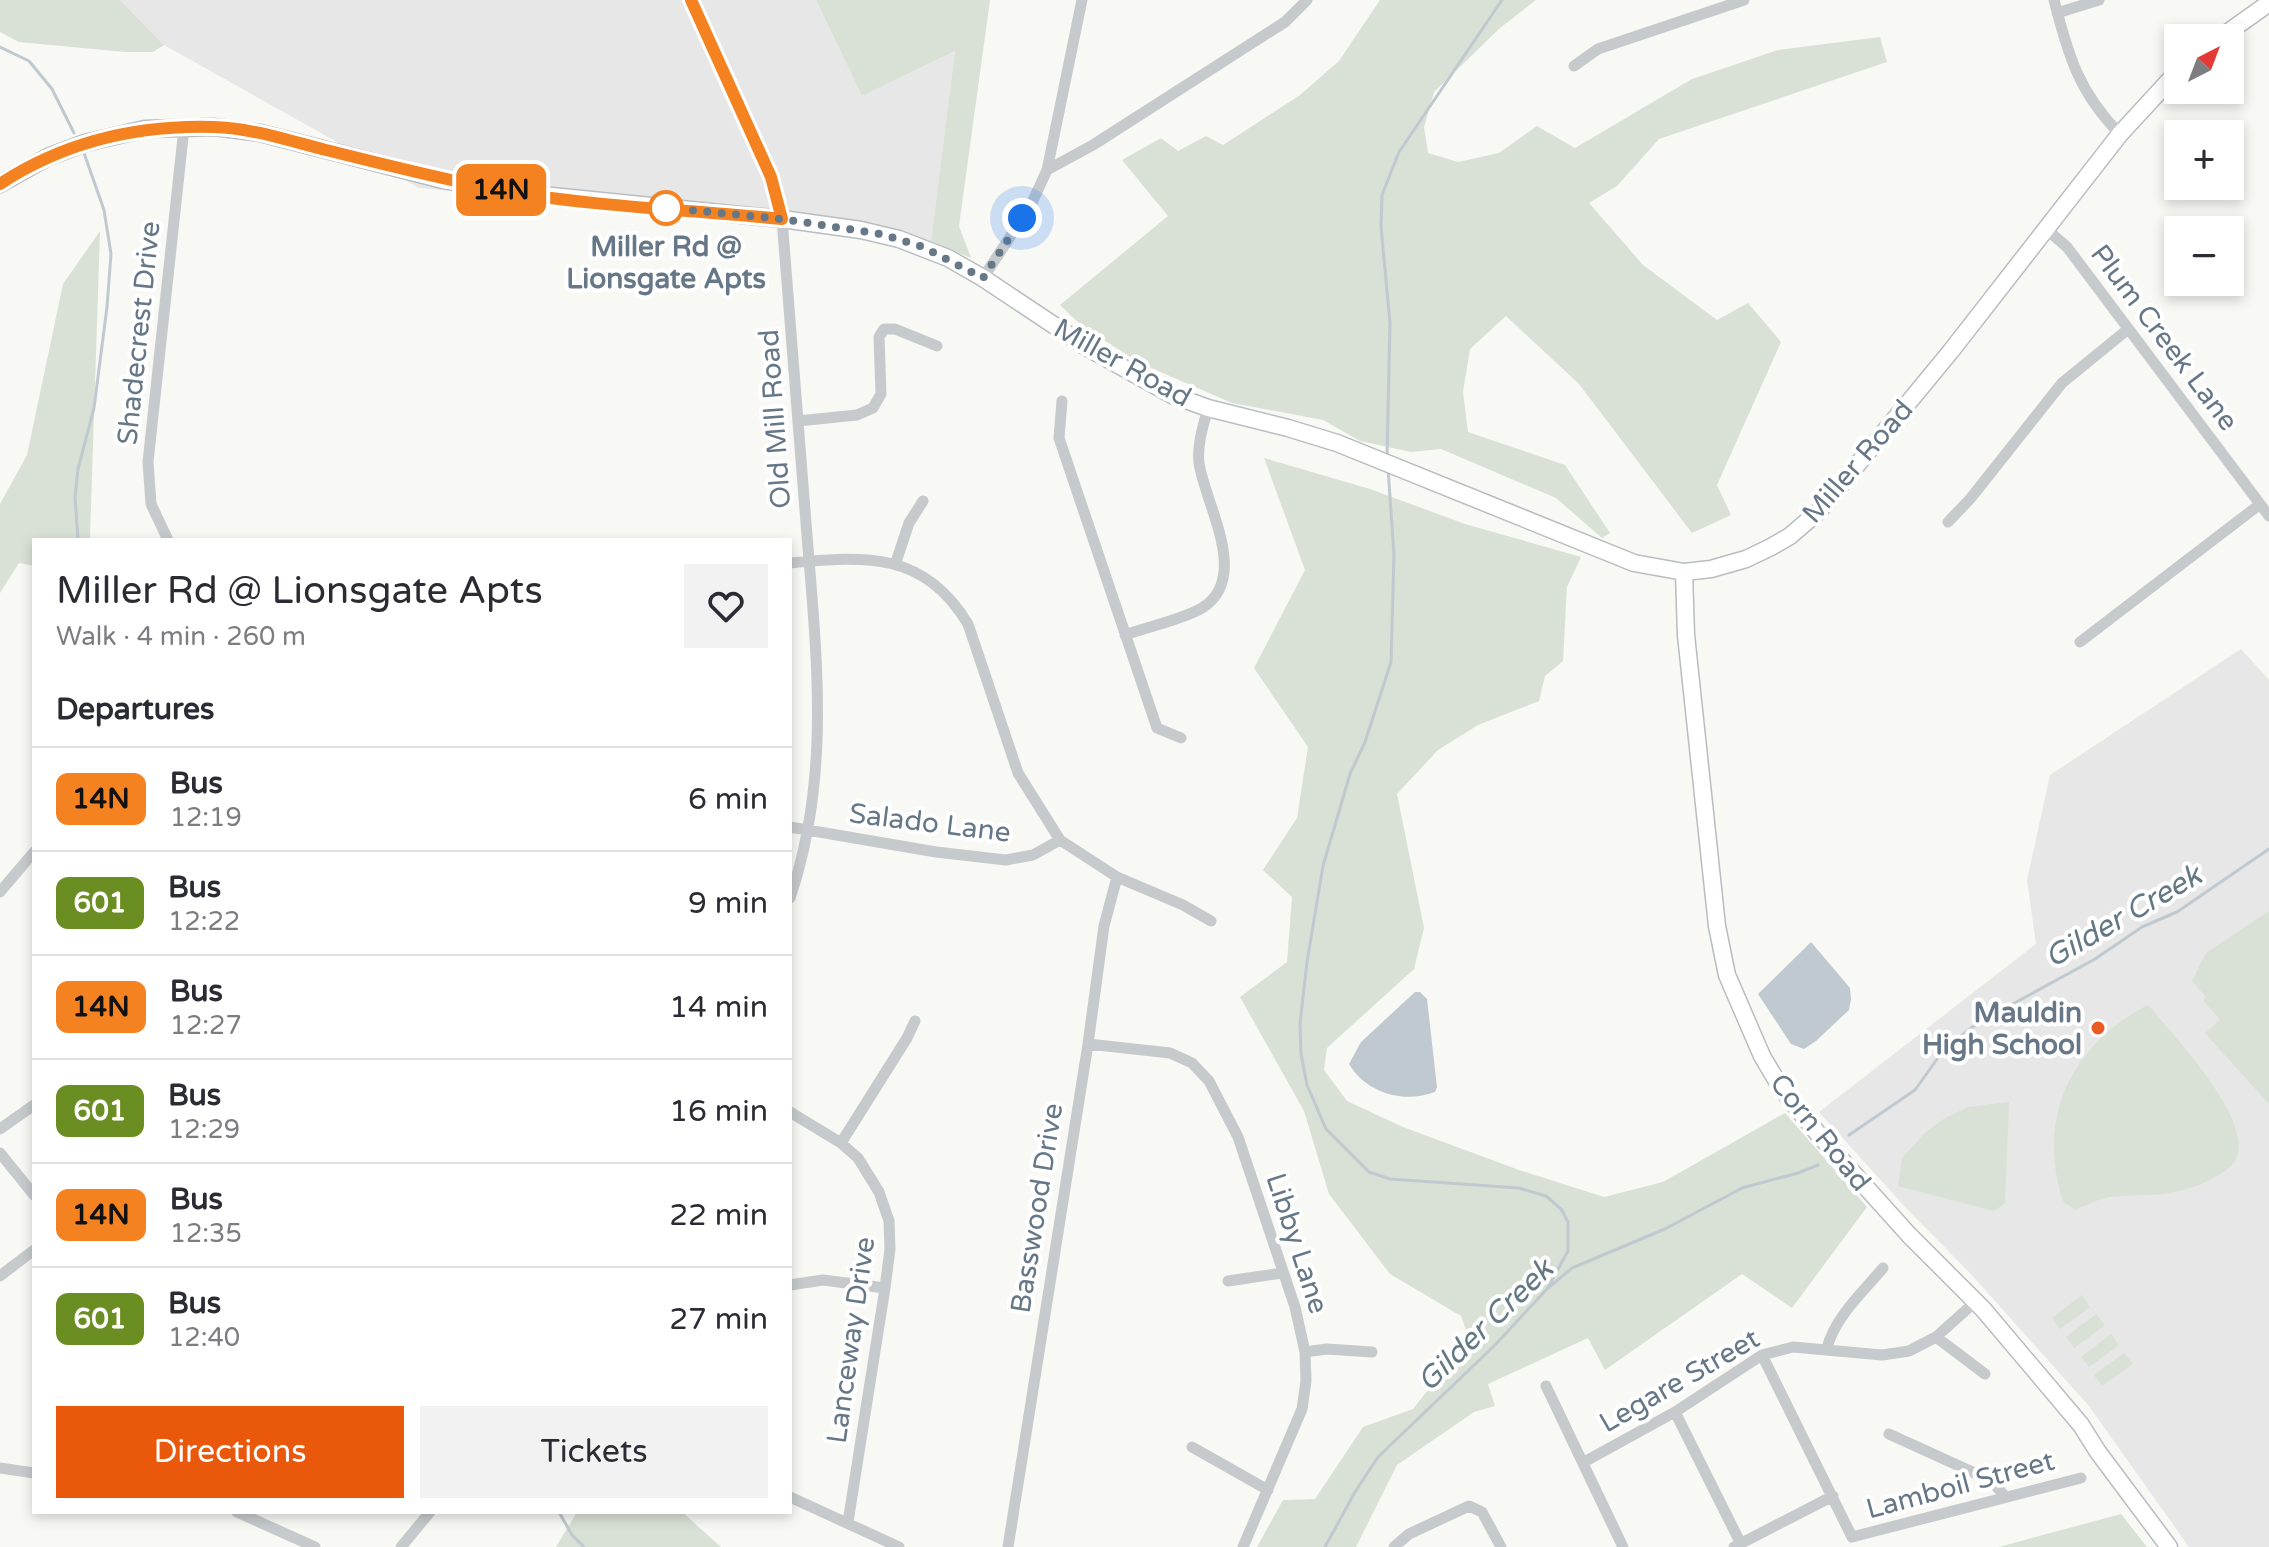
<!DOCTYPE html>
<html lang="en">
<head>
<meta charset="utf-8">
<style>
	:root { --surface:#fff; --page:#f2f2f3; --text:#2b2b33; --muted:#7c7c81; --line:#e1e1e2; --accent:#ea580c }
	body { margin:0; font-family:"Varela Round",sans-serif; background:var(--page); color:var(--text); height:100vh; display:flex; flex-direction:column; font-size:30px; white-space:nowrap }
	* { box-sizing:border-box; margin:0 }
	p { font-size:26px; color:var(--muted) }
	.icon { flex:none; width:44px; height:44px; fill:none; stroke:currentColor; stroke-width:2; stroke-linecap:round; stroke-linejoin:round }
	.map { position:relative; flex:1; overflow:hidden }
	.sheet { position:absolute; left:32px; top:538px; width:760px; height:976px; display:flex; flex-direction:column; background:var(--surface); border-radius:0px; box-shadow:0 4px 12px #0003 }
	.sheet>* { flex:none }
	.badge { padding:0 16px; border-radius:12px; font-size:28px; line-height:52px }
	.needle { width:52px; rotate:42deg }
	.tools { position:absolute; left:2164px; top:24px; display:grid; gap:16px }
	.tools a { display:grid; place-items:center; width:80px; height:80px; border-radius:0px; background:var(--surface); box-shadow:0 4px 12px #0003; font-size:40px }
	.you { position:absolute; width:40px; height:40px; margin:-20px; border:6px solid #fff; border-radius:50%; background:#1a73e8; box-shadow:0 0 0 12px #1a73e833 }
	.map>.badge { position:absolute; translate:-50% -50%; box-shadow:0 0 0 4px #fff }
	h2 { padding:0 24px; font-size:30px; line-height:72px }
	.round { display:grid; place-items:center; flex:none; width:84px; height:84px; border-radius:0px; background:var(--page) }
	.overview { display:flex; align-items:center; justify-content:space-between; height:136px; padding:0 24px }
	h1 { font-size:38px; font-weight:600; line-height:60px }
	.action { display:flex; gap:16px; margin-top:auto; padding:16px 24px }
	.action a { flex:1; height:92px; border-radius:0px; background:var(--accent); color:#fff; font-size:32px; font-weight:600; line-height:92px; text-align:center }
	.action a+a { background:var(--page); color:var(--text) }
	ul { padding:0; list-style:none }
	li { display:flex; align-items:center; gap:24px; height:104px; padding:0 24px; border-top:2px solid var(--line) }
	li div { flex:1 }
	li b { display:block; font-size:30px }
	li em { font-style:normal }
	li .badge { min-width:88px; font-weight:700; text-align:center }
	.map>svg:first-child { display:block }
	.built { fill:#e6e7e6 }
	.green { fill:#d9e0d6 }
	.water { fill:#c0c9cf }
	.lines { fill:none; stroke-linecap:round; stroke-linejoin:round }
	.stream { stroke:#c0c9cf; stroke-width:3 }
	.secondary-casing { stroke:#b8bdc2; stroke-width:19 }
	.street { stroke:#c6cacd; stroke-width:11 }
	.secondary { stroke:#fff; stroke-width:16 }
	.line-casing { stroke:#fff; stroke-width:18 }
	.line { stroke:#f58220; stroke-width:12 }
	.walk { stroke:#667787; stroke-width:8; stroke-dasharray:0 14.4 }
	.stop-dot { fill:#fff; stroke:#f58220; stroke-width:4 }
	.poi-dot { fill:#ea5b23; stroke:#fff; stroke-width:3 }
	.labels { text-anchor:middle; stroke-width:8; stroke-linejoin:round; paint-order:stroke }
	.stop-label { font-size:28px; font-weight:bold; fill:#667787; stroke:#fff }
	.street-label { font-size:28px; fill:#667787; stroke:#fff }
	.poi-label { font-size:28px; font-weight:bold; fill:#667787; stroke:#fff; text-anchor:end }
	.water-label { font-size:30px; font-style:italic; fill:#627883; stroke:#fff }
</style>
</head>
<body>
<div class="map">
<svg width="2269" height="1547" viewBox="0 0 2269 1547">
	<rect width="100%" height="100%" fill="#f8f8f5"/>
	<path class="built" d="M120,0H816L862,96L955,51L931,241L781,222L419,188L164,45Z
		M2241,649L2269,680V1547H2189L2089,1406L1969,1272L1906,1208L1819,1112L2036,944L2027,880L2050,775Z"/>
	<path class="green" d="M0,0H120L164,45L153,52H125L19,42L0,32Z
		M816,0H990L959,226L971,258L931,241L955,51L862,96Z
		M1380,0H1536L1500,28L1434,92L1424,127L1428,153L1458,162L1499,153L1537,126L1575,148L1692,79L1778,50L1880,37L1887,62L1659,139L1617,186L1589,203L1643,265L1717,320L1748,303L1781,342L1717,485L1731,515L1692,533L1579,384L1506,316L1470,349L1463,392L1468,432L1565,465L1610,533L1602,538L1556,498L1441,449L1411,452L1360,441L1323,420L1232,403L1140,363L1082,326L1060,305L1168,216L1122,160L1161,138L1178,151L1206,136L1223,145L1300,95L1339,61Z
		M100,231L90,537L93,540H34V566L19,563L0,593V504L27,455L63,284Z
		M1264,458L1370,489L1465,524L1581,557L1567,587L1563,661L1545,676L1539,701L1478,725L1438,750L1397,794L1424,928L1414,969L1327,1048L1324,1070L1347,1101L1403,1127L1519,1170L1604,1197L1663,1182L1785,1113L1867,1207L1792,1308L1742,1274L1605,1370L1588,1338L1488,1384L1495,1406L1474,1412L1397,1465L1356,1547H1257L1283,1500L1315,1499L1363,1427L1413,1409L1469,1338L1461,1316L1390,1274L1329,1194L1304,1111L1240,997L1287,962L1292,897L1263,870L1297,818L1308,747L1254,668L1305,570Z
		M2269,911V1104L2205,1033L2220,1020L2203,1000L2206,997L2192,981L2206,953Z
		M2148,1005C2171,1033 2264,1128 2232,1165C2222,1176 2198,1186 2183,1190C2160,1197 2133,1194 2110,1197C2098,1199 2086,1205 2075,1210L2063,1201C2036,1117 2071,1045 2148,1005Z
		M2009,1102L2005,1203L1994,1211L1898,1186L1902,1158L1926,1132L1945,1118L1968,1107Z
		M2082,1295L2090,1307L2060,1329L2052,1318Z
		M2096,1314L2105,1325L2074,1348L2066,1337Z
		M2111,1334L2119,1345L2089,1367L2081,1357Z
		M2124,1353L2133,1364L2102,1386L2094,1375Z
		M577,1512H682L721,1547H556Z
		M2121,1514L2147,1547H1999Z"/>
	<path class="water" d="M1811,942L1850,988L1851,999L1849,1010L1816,1041L1804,1049L1791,1044L1758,994Z
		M1415,992H1420L1427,999L1437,1087L1435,1092C1404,1104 1366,1093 1349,1064L1361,1042Z"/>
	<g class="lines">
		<path class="stream" d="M0,47L29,61L52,89L74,133
			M1387,457L1390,323L1381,227L1382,195L1399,152L1502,0
			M1388,468L1394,555L1391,662L1365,742L1350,774L1323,866L1307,962L1300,1024L1301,1054L1307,1085L1326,1129L1369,1172L1390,1179L1519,1188L1546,1196L1561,1209L1568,1222V1251L1547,1289
			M78,540L75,497L78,469L94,408L107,307L111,254L104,210L84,153
			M1849,1135L1915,1090L1945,1048L1978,1023L2095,959L2142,927L2177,912L2269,849
			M559,1512L572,1535L584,1547
			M1325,1547L1355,1492L1378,1457L1494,1346L1547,1289L1572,1268L1665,1229L1742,1188L1798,1173L1818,1165"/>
		<defs>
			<path id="secondary" d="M2220,38L2269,3
				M0,184L48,157L85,143L145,129L214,127L260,133L443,180L512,192L782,219L861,230L899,239L948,258L983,278L1088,348L1172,395L1208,408L1288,428L1337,443L1634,563L1684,572L1711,569L1746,559L1771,547L1790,536L1819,511L1951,351L2120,134L2178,71
				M1684,572L1686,635L1717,926L1727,975L1762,1056L1781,1088L1819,1135L1909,1235L1983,1309L2081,1425L2098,1452L2169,1547"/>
		</defs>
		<use href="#secondary" class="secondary-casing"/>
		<path class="street" d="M691,0L771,177L782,219C790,320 798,422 806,523C816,651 832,774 790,898
			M2054,0C2068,55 2079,93 2120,134
			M2057,13L2099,0
			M1574,66L1598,49L1744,0
			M1047,170L1093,145L1285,22L1307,0
			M2046,229L2067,247L2269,516
			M983,278L1031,205L1047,170L1082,0
			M1062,401L1059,438L1157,728L1181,738
			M798,421L857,415L873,408L881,394L879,337L884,329H895L937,346
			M1948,522L1970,499L2062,383L2127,330
			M168,540L151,504L148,462L184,128
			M896,562L909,523L923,501
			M790,563C865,556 924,551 968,624L1018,773L1060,840L1117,877L1183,905L1211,921
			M1125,635C1147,627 1184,619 1202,608C1251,578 1205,504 1199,463C1197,445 1203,426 1208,408
			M2080,642L2259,505
			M790,827L936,852L1006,860L1033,855L1060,840
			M0,892L34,852
			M1088,1044L1170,1053L1192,1063L1209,1081L1238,1137L1295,1307L1305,1352L1306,1381L1302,1409L1243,1547
			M790,1112L841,1143L858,1158L879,1192L889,1221L890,1249L885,1288L848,1522
			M0,1129L34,1105
			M841,1143L907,1038L915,1021
			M0,1153L34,1195
			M0,1276L34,1250
			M1228,1281L1282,1273
			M790,1285L823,1280L885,1288
			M1936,1337L1985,1374
			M1827,1348C1835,1317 1863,1292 1883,1268
			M1305,1352L1327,1349L1372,1352
			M1762,1355L1852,1537L2081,1478
			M1546,1386L1623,1547
			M1675,1412L1741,1544
			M1889,1434L1990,1480L2005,1496
			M1192,1447L1268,1490
			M1584,1462L1675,1412L1762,1355L1793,1347L1882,1355L1909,1351L1936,1337L1975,1302
			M0,1468L34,1473
			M790,1497L899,1547
			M237,1512L315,1547
			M401,1547L430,1512
			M1008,1547L1088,1044L1104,926L1117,877
			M1394,1547L1409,1534L1469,1506L1482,1512L1501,1547
			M1734,1547L1833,1496"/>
		<use href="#secondary" class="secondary"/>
	</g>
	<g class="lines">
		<defs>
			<path id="line" d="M0,184C64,142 137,125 213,127C252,128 290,141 326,150C387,165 448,181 510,192C600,207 692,210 782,219L771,177L691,0"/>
		</defs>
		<use href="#line" class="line-casing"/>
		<use href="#line" class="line"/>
		<path class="walk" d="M666,208L658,207L782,219L881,234L923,247L983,278L1022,218"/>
	</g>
	<circle class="stop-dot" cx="666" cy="208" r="16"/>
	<circle class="poi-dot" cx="2098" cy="1028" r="8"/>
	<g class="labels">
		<g class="stop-label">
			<text x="666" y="256">Miller Rd @<tspan x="666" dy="32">Lionsgate Apts</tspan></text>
		</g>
		<g class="street-label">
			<text transform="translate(138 333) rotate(-84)" y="10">Shadecrest Drive</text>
			<text transform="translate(2165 337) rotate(53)" y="10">Plum Creek Lane</text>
			<text transform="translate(1123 362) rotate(29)" y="10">Miller Road</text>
			<text transform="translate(774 419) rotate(-94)" y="10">Old Mill Road</text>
			<text transform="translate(1857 461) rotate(-49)" y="10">Miller Road</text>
			<text transform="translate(930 822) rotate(7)" y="10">Salado Lane</text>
			<text transform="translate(1821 1132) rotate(51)" y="10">Corn Road</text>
			<text transform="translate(1036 1208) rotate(-81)" y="10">Basswood Drive</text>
			<text transform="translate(1298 1243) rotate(72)" y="10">Libby Lane</text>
			<text transform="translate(850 1340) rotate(-82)" y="10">Lanceway Drive</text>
			<text transform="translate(1679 1380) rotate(-30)" y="10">Legare Street</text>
			<text transform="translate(1960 1484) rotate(-15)" y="10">Lamboil Street</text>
		</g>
		<g class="poi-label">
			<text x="2082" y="1022">Mauldin<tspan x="2082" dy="32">High School</tspan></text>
		</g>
		<g class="water-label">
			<text transform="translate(2123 916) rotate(-30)" y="10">Gilder Creek</text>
			<text transform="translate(1485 1325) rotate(-44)" y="10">Gilder Creek</text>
		</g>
	</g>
</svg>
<div class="tools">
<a><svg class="needle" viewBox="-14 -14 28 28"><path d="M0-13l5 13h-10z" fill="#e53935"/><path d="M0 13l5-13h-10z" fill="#7c7c81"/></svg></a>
<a>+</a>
<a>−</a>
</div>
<div class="you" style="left:1022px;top:218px"></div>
<b class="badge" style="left:501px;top:190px;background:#f58220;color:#111">14N</b>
<section class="sheet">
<div class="overview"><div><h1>Miller Rd @ Lionsgate Apts</h1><p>Walk · 4 min · 260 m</p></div><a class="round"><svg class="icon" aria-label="heart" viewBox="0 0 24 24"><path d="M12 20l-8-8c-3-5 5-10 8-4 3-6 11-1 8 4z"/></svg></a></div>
<h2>Departures</h2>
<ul>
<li><span class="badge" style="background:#f58220;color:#111">14N</span><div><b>Bus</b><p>12:19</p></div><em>6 min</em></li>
<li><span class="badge" style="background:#6b8e23;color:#fff">601</span><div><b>Bus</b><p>12:22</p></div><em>9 min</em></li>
<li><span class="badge" style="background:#f58220;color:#111">14N</span><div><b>Bus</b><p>12:27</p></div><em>14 min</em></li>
<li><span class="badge" style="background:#6b8e23;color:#fff">601</span><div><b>Bus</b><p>12:29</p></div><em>16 min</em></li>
<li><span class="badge" style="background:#f58220;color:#111">14N</span><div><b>Bus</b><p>12:35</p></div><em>22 min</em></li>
<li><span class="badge" style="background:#6b8e23;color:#fff">601</span><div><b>Bus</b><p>12:40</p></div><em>27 min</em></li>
</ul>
<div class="action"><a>Directions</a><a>Tickets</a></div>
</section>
</div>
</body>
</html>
